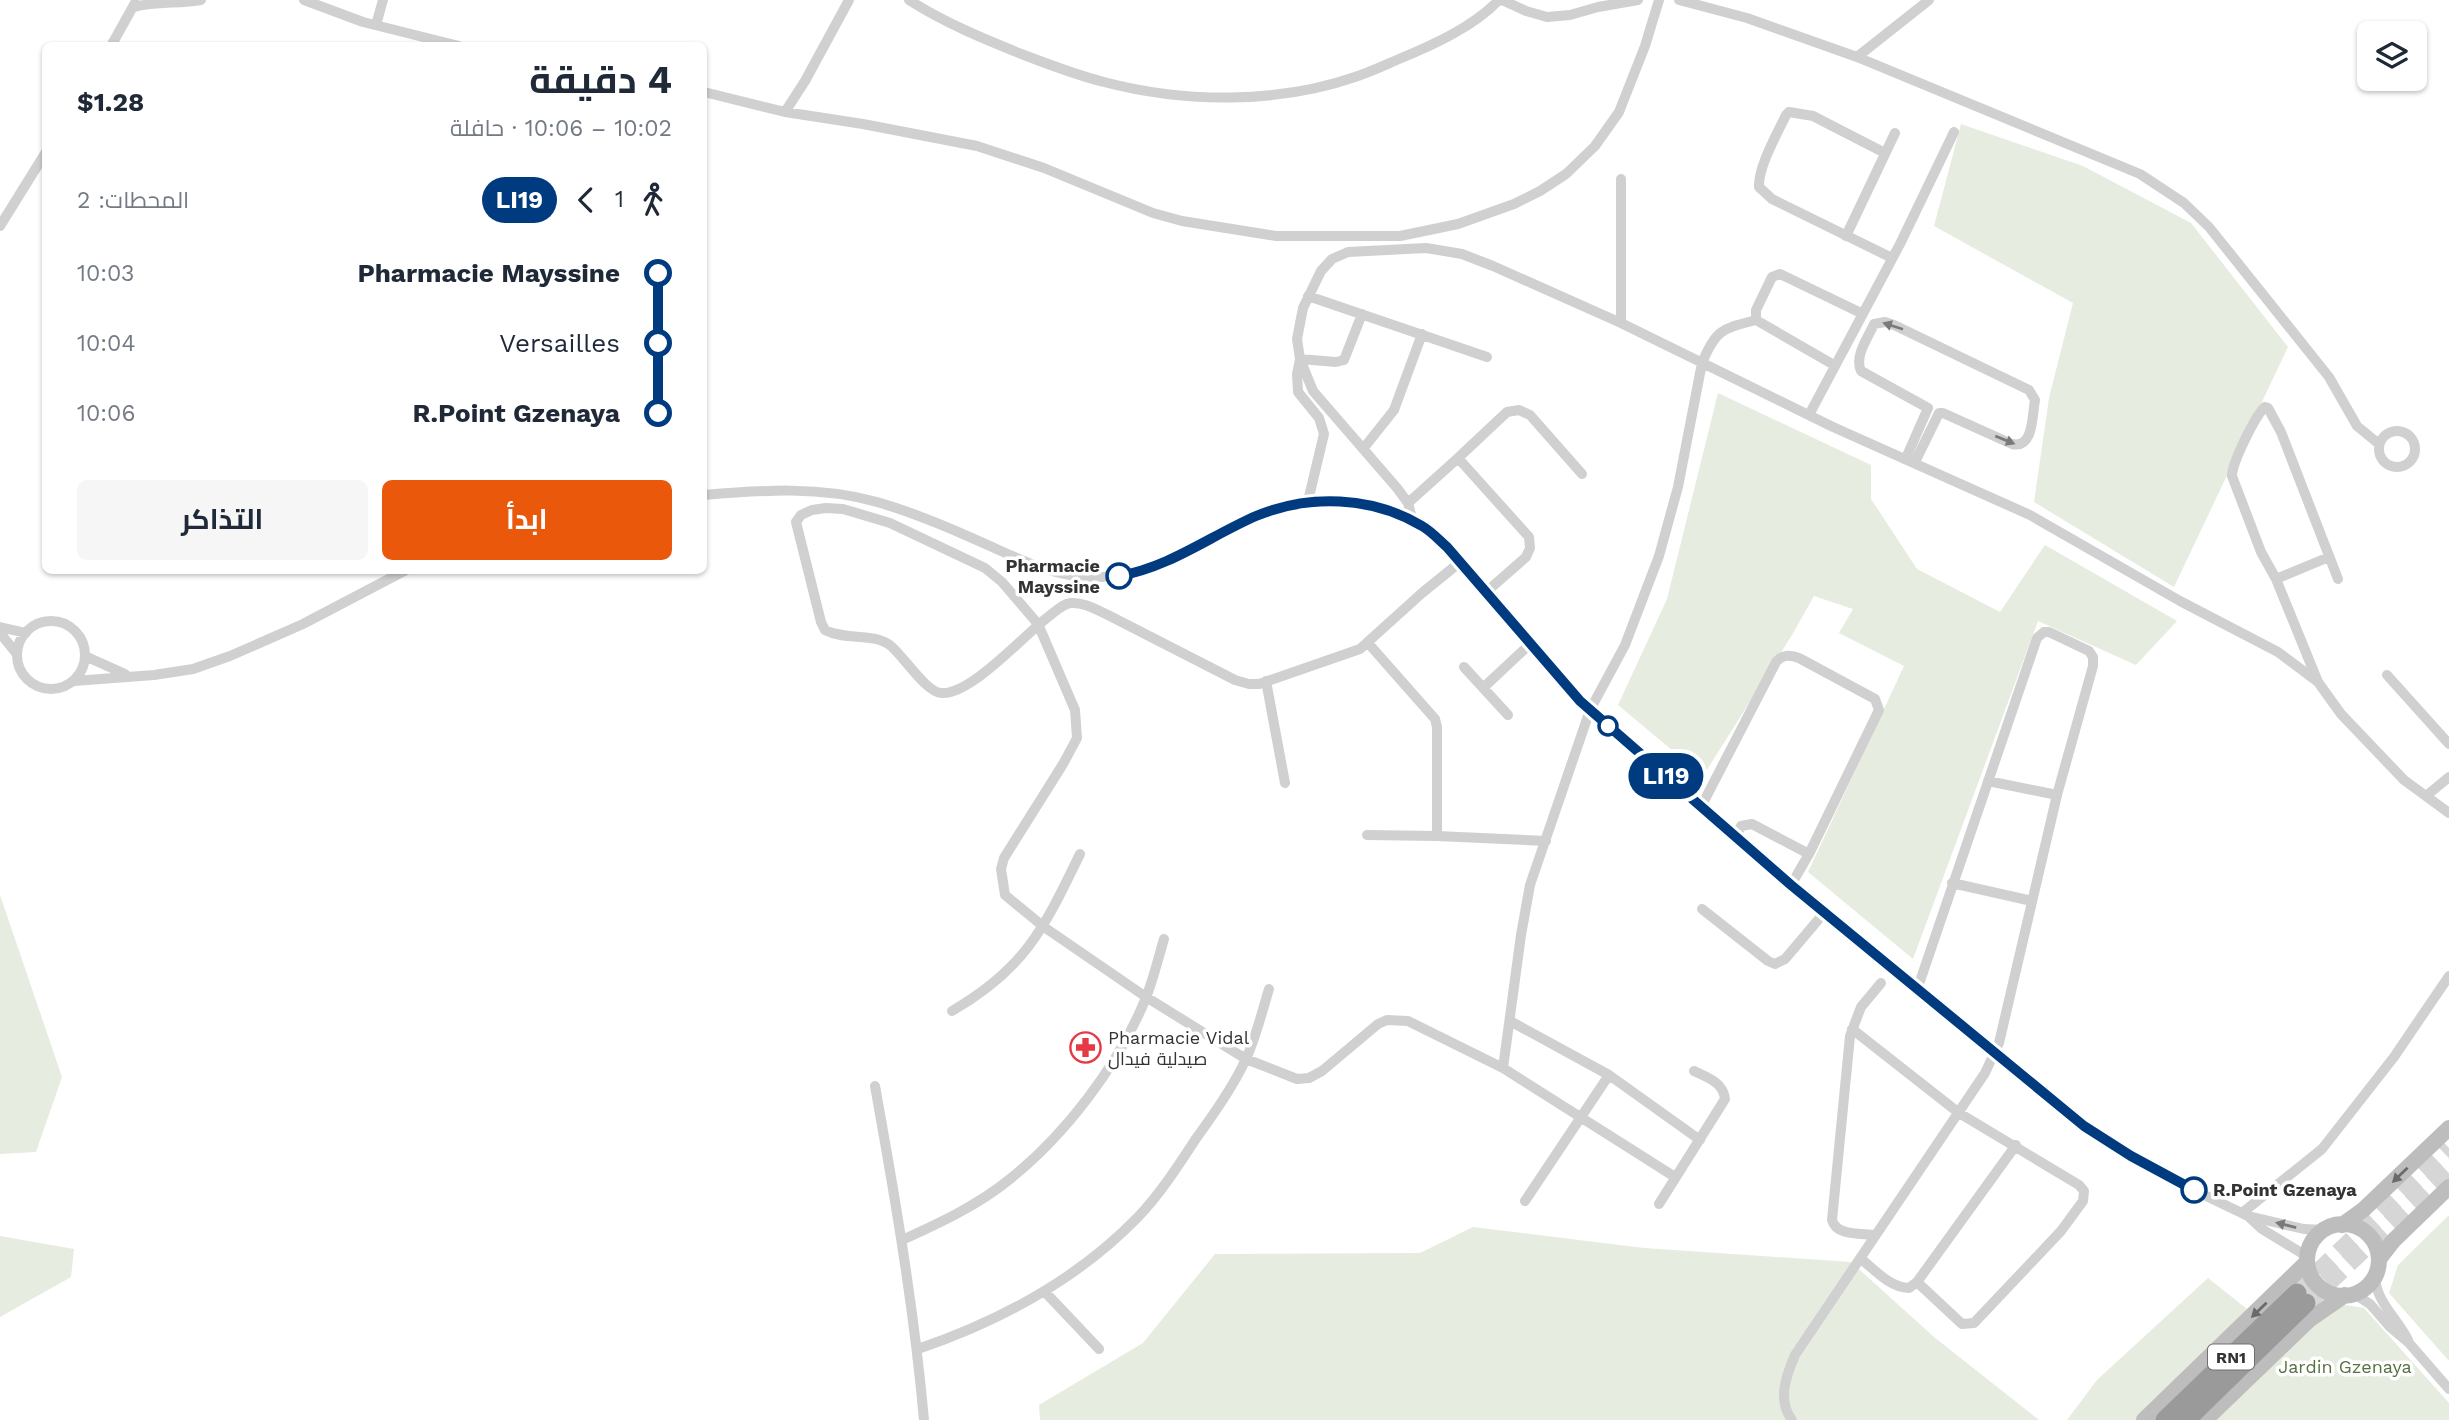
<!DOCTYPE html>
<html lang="ar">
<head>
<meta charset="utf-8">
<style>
	:root { --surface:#fff; --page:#f6f6f7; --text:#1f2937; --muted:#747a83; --accent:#ea580c }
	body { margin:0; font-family:"Work Sans",Cairo,sans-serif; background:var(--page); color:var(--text); direction:rtl; height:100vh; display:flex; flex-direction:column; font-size:26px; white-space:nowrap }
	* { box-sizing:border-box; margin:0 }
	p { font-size:23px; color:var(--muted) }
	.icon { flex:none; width:38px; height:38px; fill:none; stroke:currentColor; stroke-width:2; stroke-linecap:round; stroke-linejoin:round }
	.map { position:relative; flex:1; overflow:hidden; direction:ltr }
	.side { position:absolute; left:42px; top:42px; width:665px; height:532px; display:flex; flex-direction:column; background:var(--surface); border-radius:10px; box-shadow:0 2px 5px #0004; direction:rtl }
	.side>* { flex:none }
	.badge { padding:0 14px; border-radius:23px; font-size:24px; line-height:46px }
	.controls { position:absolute; left:2357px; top:21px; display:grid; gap:14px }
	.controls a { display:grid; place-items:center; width:70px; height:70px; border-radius:10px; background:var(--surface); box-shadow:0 2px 5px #0004; font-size:35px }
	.map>.badge { position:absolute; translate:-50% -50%; box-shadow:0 0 0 4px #fff }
	.legs { display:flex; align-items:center; gap:10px; height:77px; padding:0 35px; font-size:23px }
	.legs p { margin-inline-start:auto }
	.summary { display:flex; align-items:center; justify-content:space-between; height:119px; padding:0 35px }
	h1 { font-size:38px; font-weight:700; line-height:52px }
	.button { display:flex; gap:14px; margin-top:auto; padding:14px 35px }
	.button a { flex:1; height:80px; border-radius:10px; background:var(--accent); color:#fff; font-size:28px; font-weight:700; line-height:80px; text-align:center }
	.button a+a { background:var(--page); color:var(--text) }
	ul { padding:0 35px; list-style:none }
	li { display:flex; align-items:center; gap:24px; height:70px; font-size:26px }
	li i { display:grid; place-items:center; width:10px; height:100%; margin:0 9px; background:currentColor }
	li i::after { content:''; width:18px; height:18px; margin:-9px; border:5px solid; border-radius:50%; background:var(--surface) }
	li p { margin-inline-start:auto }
	li:first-child i { background:linear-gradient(#0000 50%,currentColor 0) }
	li:last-child i { background:linear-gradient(currentColor 50%,#0000 0) }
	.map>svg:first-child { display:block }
	.green { fill:#e6ecdf }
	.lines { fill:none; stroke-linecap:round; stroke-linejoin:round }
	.highway-tunnel { stroke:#d6d6d6; stroke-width:19; stroke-dasharray:19 10; stroke-linecap:butt }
	.street { stroke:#d0d0d0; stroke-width:10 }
	.secondary { stroke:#bdbdbd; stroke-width:16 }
	.highway { stroke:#9a9a9a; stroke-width:19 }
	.oneway { fill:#7a7a7a }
	.oneway2 { fill:#6a6a6a }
	.line-1-casing { stroke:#fff; stroke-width:16 }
	.line-1 { stroke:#003b80; stroke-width:10 }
	.stop-1-dot { fill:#fff; stroke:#003b80; stroke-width:3.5 }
	.labels { text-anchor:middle; stroke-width:7; stroke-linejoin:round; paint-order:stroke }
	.shield { fill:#fff; stroke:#707070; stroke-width:2 }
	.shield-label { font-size:16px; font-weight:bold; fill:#333 }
	.stop-label { font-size:18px; font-weight:bold; fill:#333; stroke:#fff; text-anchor:end }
	.poi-label { font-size:18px; fill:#333; stroke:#fff; text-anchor:start }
	.park-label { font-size:18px; fill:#56703f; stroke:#fff }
</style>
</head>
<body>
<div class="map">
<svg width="2449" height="1420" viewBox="0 0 2449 1420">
	<rect width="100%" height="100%" fill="#fff"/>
	<path class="green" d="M1961,124L2083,166L2191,223L2288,347L2174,587L2034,502L2049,398L2073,303L1934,226Z
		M1718,393L1871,465V499L1917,569L2000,612L2045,545L2177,621L2136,665L2038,621L1913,959L1808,872L1904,666L1839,633L1853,609L1814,596L1792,635L1703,776L1618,705L1667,599Z
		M0,895L62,1077L36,1152L0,1154Z
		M2449,1215V1361L2389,1293L2398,1265Z
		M1473,1227L1644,1248L1851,1262L1934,1337L2039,1420H1040L1039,1405L1143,1343L1215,1254L1420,1253Z
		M0,1236L74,1249L71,1277L0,1317Z
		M2208,1278L2247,1309L2137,1420H2067L2097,1380Z
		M2345,1305L2364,1308L2449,1403V1420H2214L2331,1309Z"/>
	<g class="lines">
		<path class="highway-tunnel" d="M2297,1293L2449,1148
			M2306,1303L2449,1168"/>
		<path class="street" d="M304,0L363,22L459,46
			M909,0C945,23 984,39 1024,55C1050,65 1076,75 1104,82C1184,103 1277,104 1355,77C1370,72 1385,65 1399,59C1433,45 1473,27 1499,0
			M1502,0L1526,11L1547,17L1570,15L1598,7L1638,0
			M1679,0L1747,18L1857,57L2140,174L2184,203L2209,227L2329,377L2357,426L2379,444
			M134,7C156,1 179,4 201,0
			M376,25L383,0
			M111,46L135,3
			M1857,57L1929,0
			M704,92L785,112L863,124L977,146L1044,168L1153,213L1182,221L1276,236H1400L1458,224L1514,204L1540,191L1566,174L1595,146L1619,112L1645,46L1659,0
			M785,112L805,81L849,0
			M1885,153L1813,116L1789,112L1786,115C1777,134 1758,167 1759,187L1772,199L1892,258
			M0,226L46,152
			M1846,236L1895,133
			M1308,296L1487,357
			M1621,323V179
			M1834,365L1756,320V310L1772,277L1780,274L1861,313
			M1809,415L1900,244L1954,132
			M2379 449a18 18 0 1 1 36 0a18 18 0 1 1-36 0Z
			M1363,449L1394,410L1422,334
			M1458,458L1507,412L1519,410L1530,415L1582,474
			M1906,458L1928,408L1861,371C1854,356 1868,338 1874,324L1885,322L1894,325L2029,390L2035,400C2032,415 2034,449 2012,444L1943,413H1939L1915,462
			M704,495C762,490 821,486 877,502C919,514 961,533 1001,551C1034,566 1065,579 1102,577C1151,574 1188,550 1230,529C1291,497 1361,489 1422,526C1431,532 1439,540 1447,546L1579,701L1791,885L1995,1054L2084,1126L2131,1156L2173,1180L2248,1216L2262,1229L2308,1257
			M1308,501L1324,434L1319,418L1298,392L1297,374L1300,359L1336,362L1344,360L1362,314
			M1408,503L1458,458L1529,537L1530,548L1526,557L1485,593
			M1413,522L1408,503L1397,488L1313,391L1300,359L1297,339L1303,308L1321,271L1332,259L1348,252L1426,248L1462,254L1493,266L1621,323L1833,427L2030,515L2180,601L2278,652L2318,682
			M1459,563L1422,593L1360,649L1259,684H1249L1235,680L1106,614C1095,609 1083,602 1071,603C1062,604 1055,612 1048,617C1024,635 970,696 941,693C926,692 904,657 891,646C874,632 846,641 825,630L821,622L796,522L801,515L812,510L826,508L843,509L890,523L985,568L1002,582L1038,624L1075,710L1077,738L1063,764L1004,858L1001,869L1005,895L1044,927L1146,997L1246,1059L1297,1079L1309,1078L1322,1071L1378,1024L1387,1020L1408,1021L1503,1068L1675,1177
			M2276,579L2329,557
			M2338,579L2281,432L2268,408L2265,407C2255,416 2232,463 2232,476L2261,552L2276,579L2318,682L2341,714L2404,780L2449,813
			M17 655a34 34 0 1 1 68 0a34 34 0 1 1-68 0Z
			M0,627L26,633
			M0,633L17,654
			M1368,643L1435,719L1437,727V836
			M85,656L125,674
			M1464,667L1508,715
			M2387,675L2449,744
			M74,681L154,675L193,669L230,656L303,624L406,570
			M1266,681L1285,783
			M1483,688L1530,644
			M1988,781L2057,795
			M2426,796L2449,777
			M1701,807L1776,662C1783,654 1789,655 1799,658L1875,699L1879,710L1809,854L1791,885
			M1367,835L1437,836L1546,841
			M1736,837L1741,826L1752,824L1809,854
			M1952,883L2032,901
			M1702,909L1768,961L1775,964L1785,959L1824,913
			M952,1011C1026,968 1044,928 1080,854
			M1510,1021L1609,1075L1700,1140
			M1852,1029L1959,1113L2079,1185L2084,1191L2083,1201L2061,1231L1974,1323L1962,1324L1917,1282
			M1503,1068L1521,935L1530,885L1590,710L1625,645L1659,556L1678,487L1702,363C1716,329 1722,329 1756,320
			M875,1086C895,1197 914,1308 924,1420
			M1525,1201L1609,1075
			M1659,1204L1725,1099C1723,1082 1708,1078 1694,1071
			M2242,1213L2322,1149L2394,1057L2449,976
			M2248,1216L2304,1229L2324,1230
			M1875,1235C1861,1233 1836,1236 1832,1220L1850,1036L1861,1007L1881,983
			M902,1240C940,1223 978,1205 1010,1179C1065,1135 1118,1066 1145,1000C1153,981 1158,959 1164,939
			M1860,1258C1875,1270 1889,1287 1909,1288L1917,1282L2016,1145
			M2375,1277C2376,1302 2398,1319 2408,1340
			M1045,1292L1099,1349
			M2354,1294L2370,1304L2390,1327L2409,1343L2449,1389
			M918,1349C1000,1321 1077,1280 1138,1217C1160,1194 1178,1166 1195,1140C1213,1115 1233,1087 1246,1059C1256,1037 1262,1012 1269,989
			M1792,1420C1777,1400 1786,1376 1795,1355L1985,1073L1999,1043L2057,795L2093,666V657L2089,651L2049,632H2044L2037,638L1917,990"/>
		<path class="secondary" d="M2307 1260a36 36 0 1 1 72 0a36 36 0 1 1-72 0Z
			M2342,1225L2363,1210L2449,1128
			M2379,1259L2393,1241L2449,1187
			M2144,1420L2307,1262
			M2205,1420L2309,1320L2345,1295"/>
		<path class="highway" d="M2165,1420L2297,1293
			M2186,1420L2306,1303"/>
	</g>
	<defs><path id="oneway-solid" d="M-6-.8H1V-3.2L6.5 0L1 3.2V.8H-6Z" transform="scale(1.75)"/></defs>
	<g class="oneway">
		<use href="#oneway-solid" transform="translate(1893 326) rotate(-162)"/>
		<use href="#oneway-solid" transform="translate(2005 440) rotate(22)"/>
		<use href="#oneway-solid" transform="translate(2286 1225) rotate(-166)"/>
	</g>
	<g class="oneway2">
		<use href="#oneway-solid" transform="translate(2400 1175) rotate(136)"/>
		<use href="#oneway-solid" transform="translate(2259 1310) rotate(136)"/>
	</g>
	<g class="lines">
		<defs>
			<path id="line-1" d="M1119,576C1170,567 1210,536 1256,516C1309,494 1372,496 1422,526C1431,531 1439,540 1447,547L1580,701L1791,885L2084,1126L2131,1156L2194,1190"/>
		</defs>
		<use href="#line-1" class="line-1-casing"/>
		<use href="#line-1" class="line-1"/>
	</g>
	<defs>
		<symbol id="pharmacy-ring" viewBox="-11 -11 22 22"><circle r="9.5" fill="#fff" stroke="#e63946" stroke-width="1.5"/><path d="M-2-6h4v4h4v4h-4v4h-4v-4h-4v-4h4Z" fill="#e63946"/></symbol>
	</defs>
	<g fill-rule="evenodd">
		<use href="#pharmacy-ring" x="1068" y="1030" width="35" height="35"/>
	</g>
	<g class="stop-1-dot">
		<circle cx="1119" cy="576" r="12"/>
		<circle cx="1608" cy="726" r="9"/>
		<circle cx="2194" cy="1190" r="12"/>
	</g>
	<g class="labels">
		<rect class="shield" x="2208" y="1344.5" width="46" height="25" rx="5"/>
		<g class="shield-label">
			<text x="2231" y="1363">RN1</text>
		</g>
		<g class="stop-label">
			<text x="1100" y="572">Pharmacie<tspan x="1100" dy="21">Mayssine</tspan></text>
			<text x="2213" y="1196" text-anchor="start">R.Point Gzenaya</text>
		</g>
		<g class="poi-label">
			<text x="1108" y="1044">Pharmacie Vidal<tspan x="1108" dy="21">صيدلية فيدال</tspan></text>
		</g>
		<g class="park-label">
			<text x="2345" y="1373">Jardin Gzenaya</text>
		</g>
	</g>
</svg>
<div class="controls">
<a><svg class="icon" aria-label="layers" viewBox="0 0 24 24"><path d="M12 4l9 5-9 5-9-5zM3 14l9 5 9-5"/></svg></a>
</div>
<b class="badge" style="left:1666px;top:776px;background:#003b80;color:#fff">LI19</b>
<section class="side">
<div class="summary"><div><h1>4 دقيقة</h1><p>10:02 – 10:06 · حافلة</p></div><b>$1.28</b></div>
<div class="legs"><svg class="icon" aria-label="walk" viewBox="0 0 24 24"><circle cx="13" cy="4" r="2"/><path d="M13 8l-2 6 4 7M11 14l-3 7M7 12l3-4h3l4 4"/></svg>1<svg class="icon" aria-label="back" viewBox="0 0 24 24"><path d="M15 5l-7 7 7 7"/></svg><b class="badge" style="background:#003b80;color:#fff">LI19</b><p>المحطات: 2</p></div>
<ul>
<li><i style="color:#003b80"></i><b>Pharmacie Mayssine</b><p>10:03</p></li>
<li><i style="color:#003b80"></i><span>Versailles</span><p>10:04</p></li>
<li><i style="color:#003b80"></i><b>R.Point Gzenaya</b><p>10:06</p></li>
</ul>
<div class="button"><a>ابدأ</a><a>التذاكر</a></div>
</section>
</div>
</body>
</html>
